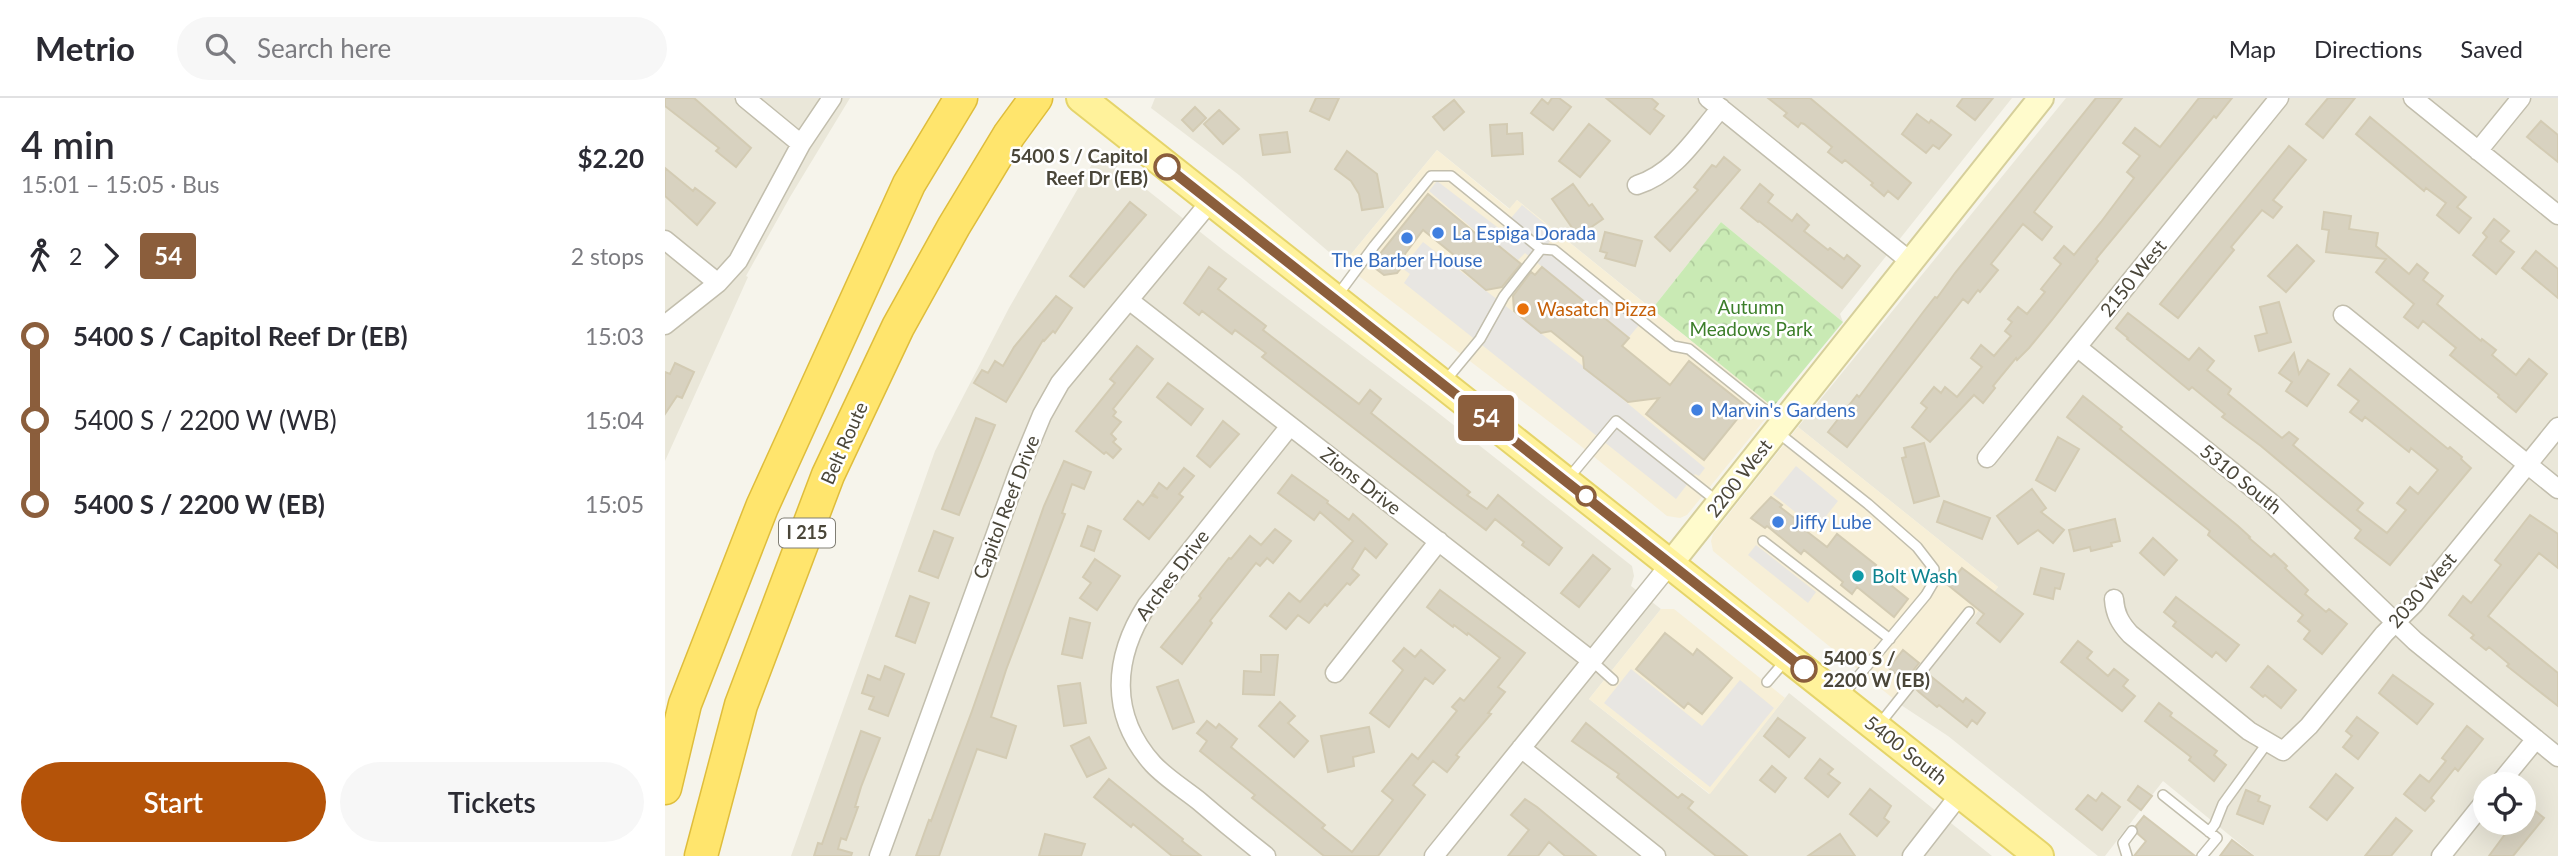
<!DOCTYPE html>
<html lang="en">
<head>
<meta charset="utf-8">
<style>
	:root { --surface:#fff; --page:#f7f7f7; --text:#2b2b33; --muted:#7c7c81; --line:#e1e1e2; --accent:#b45309 }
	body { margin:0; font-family:Lato,sans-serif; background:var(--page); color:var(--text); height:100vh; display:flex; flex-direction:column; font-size:26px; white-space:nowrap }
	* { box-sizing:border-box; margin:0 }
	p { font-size:23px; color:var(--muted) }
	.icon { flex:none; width:38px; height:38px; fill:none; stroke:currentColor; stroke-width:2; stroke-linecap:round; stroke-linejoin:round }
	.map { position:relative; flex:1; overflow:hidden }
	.side { display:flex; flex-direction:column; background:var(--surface); width:665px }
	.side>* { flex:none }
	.badge { padding:0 14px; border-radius:5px; font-size:24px; line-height:46px }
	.tools { position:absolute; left:1808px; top:674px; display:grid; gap:14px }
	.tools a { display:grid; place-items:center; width:63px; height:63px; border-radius:50%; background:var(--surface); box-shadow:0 7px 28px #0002; font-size:35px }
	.map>.badge { position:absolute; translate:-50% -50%; box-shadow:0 0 0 4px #fff }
	.legs { display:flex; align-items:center; gap:10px; height:77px; padding:0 21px; font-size:23px }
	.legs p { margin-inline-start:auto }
	.summary { display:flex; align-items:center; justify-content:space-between; height:119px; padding:0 21px }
	h1 { font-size:38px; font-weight:600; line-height:52px }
	.primary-button { display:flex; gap:14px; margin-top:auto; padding:14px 21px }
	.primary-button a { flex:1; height:80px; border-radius:42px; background:var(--accent); color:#fff; font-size:28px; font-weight:600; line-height:80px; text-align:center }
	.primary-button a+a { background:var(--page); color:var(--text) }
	ul { padding:0 21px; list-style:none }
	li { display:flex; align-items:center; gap:24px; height:84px; font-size:26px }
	li i { display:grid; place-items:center; width:10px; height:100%; margin:0 9px; background:currentColor }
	li i::after { content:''; width:18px; height:18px; margin:-9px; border:5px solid; border-radius:50%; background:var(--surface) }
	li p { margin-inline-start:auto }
	li:first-child i { background:linear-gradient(#0000 50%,currentColor 0) }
	li:last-child i { background:linear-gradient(currentColor 50%,#0000 0) }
	header { display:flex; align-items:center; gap:42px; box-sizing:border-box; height:98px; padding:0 35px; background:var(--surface); border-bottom:2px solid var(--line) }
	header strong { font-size:33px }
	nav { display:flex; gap:38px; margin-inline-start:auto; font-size:24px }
	.search { width:490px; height:63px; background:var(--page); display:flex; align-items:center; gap:18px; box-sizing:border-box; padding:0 24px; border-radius:38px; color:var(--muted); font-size:26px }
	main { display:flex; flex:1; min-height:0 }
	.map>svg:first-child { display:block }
	.residential { fill:#eae7d9; fill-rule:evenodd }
	.commercial { fill:#f7efd7 }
	.park { fill:url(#park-crowns) }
	.parking { fill:#e8e6e2 }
	.building { fill:#d8d2c0; stroke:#d3cbb3; stroke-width:2 }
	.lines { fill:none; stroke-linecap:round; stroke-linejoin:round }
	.lane-casing { stroke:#c2bead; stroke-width:12 }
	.street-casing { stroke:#c2bead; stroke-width:21 }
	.secondary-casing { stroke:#d6cf9b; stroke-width:28 }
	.primary-casing { stroke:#e5d46a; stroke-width:32 }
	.highway-casing { stroke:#dfbd3c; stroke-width:35 }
	.lane { stroke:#fff; stroke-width:9 }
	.street { stroke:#fff; stroke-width:18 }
	.secondary { stroke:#fffbcc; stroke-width:24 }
	.primary { stroke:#fff29b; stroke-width:28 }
	.highway { stroke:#ffe56d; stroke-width:32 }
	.line-1-casing { stroke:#fff; stroke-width:16 }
	.line-1 { stroke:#8b5e3c; stroke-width:10 }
	.stop-1-dot { fill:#fff; stroke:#8b5e3c; stroke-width:3.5 }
	.shop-dot { fill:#3f7fe0; stroke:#fff; stroke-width:2.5 }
	.food-dot { fill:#e8710a; stroke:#fff; stroke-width:2.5 }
	.culture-dot { fill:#0f9aa8; stroke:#fff; stroke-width:2.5 }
	.labels { text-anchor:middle; stroke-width:5; stroke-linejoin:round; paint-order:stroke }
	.shield { fill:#fff; stroke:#807e74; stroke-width:2 }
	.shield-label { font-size:18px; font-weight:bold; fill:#4a4639 }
	.stop-label { font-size:19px; font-weight:bold; fill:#4a4639; stroke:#fff; text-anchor:end }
	.shop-label { font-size:19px; fill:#366cbe; stroke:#fff; text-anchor:start }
	.street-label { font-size:19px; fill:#4a4639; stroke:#fff }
	.park-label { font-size:19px; fill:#3c7e2a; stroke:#fff }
	.food-label { font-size:19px; fill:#c56008; stroke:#fff; text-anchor:start }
	.culture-label { font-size:19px; fill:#0d838f; stroke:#fff; text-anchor:start }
</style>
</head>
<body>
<header>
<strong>Metrio</strong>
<div class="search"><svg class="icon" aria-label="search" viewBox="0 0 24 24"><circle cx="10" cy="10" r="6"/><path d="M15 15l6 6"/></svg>Search here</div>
<nav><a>Map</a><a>Directions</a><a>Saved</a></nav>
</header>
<main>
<section class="side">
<div class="summary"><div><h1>4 min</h1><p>15:01 – 15:05 · Bus</p></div><b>$2.20</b></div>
<div class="legs"><svg class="icon" aria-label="walk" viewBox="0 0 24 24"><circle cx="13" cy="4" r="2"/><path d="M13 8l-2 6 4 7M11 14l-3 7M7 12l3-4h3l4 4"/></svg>2<svg class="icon" aria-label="forward" viewBox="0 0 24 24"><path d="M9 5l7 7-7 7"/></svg><b class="badge" style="background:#8b5e3c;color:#fff">54</b><p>2 stops</p></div>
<ul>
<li><i style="color:#8b5e3c"></i><b>5400 S / Capitol Reef Dr (EB)</b><p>15:03</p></li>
<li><i style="color:#8b5e3c"></i><span>5400 S / 2200 W (WB)</span><p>15:04</p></li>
<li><i style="color:#8b5e3c"></i><b>5400 S / 2200 W (EB)</b><p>15:05</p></li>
</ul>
<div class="primary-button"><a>Start</a><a>Tickets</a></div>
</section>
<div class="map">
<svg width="1893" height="758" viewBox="0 0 1893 758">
	<defs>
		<pattern id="park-crowns" width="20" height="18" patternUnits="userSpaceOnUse" patternTransform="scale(1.75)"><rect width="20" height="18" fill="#c9eab4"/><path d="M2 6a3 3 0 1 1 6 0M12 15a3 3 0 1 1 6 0" fill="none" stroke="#aeca9c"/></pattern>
	</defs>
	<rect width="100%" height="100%" fill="#f6f4eb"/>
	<path class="residential" d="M0,0H185L125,99L81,178L83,179L0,363Z
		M490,0H1347L1175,216L1178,224L1056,124L987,211L852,102L845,111L772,52L678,166L574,77L486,10Z
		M1401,0H1893V758H1590L1498,683L1440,758H1433L1283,638L1236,607L1333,489L1133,329ZM1820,686H1858V724H1820Z
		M434,54L558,152L767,310L967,468L969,478L966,488L996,511L924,601L1044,696L1124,595L1327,758H126L270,353L344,210Z"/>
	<path class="commercial" d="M772,52L844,111L852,102L1109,310L1022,417L1015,420L1002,418L912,345L678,166Z
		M1133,329L1333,489L1236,607L1048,453L1046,443L1048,436Z
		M996,511H1009L1120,600L1045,696L924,601Z"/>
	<path class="park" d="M1056,124L1178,224L1108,309L987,211Z"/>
	<path class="parking" d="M772,83L836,132L857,107L891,135L880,150L974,227L964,239L860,155L853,162L818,134L815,137L764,93Z
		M758,144L918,268L1040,370L1034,378L1030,376L1011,401L739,185L745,176L737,170Z
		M1131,368L1173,403L1151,431L1108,396Z
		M1091,447L1151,494L1143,505L1083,457Z
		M966,571L1037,628L1075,582L1109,610L1045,689L939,605Z"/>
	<path class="building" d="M0,0H29L86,50L71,69L51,53L54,50L0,8Z
		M651,0H674L664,22L645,13Z
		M887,0H894L906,9L888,32L866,15L877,1L883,6Z
		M941,0H986L993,6L989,11L999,18L985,36Z
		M1103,0H1145L1246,85L1233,101L1223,93L1219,98L1206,87L1208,85L1180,62L1177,65L1163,54L1167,49L1139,26L1136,25L1133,29L1119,18L1122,15Z
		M1298,0H1328L1310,22L1292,8Z
		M1431,0H1457L1369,114L1387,129L1377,142L1358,126L1326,166L1333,172L1315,194L1313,192L1303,205L1298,201L1182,349L1163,334L1192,297L1194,299L1259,213L1270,199L1272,200L1290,175Z
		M1534,0H1567L1551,20L1549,18L1431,161L1433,163L1387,222L1364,250L1352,262L1351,260L1328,288L1330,290L1318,305L1309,297L1265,344L1247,329L1262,310L1256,305L1269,289L1276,295L1280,289L1292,299L1317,269L1306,260L1316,247L1329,258L1346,238L1340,233L1347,224L1343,221L1353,209L1362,216L1380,194L1376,191L1396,166L1389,160L1399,148L1409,157L1436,124L1469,80L1462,74L1475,58L1458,45L1470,30L1495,49Z
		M1663,0H1690L1658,40L1641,26Z
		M789,2L799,14L779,32L768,19Z
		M530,9L541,20L528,33L517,22Z
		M554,12L574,31L558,46L539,26Z
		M1252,16L1264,25L1266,22L1286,37L1274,51L1268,47L1261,55L1237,36Z
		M1705,19L1801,99L1792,109L1806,120L1794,135L1772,117L1781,105L1761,90L1759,93L1691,36Z
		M1876,23L1893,37V64L1862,39Z
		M842,26V36L857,35L858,56L827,58L825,27Z
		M924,26L945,43L915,79L894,63Z
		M622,34L625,54L598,57L595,37Z
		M1624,48L1641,62L1608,102L1617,109L1608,120L1597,112L1566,149L1569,152L1513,220L1495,206Z
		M682,53L712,76L718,109L697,112L694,96L686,83L670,71Z
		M1059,59L1075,72L1005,153L990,139L1033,92L1029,89L1047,67L1051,69Z
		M0,70L28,93L30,90L50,105L32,127L0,98Z
		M908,86L924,108L927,106L938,121L913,138L887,101Z
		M1095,86L1108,97L1103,104L1127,123L1132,116L1144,127L1139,133L1163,152L1165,150L1179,161L1182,157L1195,168L1177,190L1094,123L1093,124L1076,110Z
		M763,96L815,139L818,135L856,166L837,189L821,192L796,171L794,161L758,132L740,156V165L732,175L719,177L706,167Z
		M465,104L481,117L419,189L405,178Z
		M1659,114L1686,118L1684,131L1713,135L1711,148L1744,176L1752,166L1763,175L1758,182L1778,198L1772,206L1816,243L1817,241L1831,252L1827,257L1851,277L1864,261L1882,276L1851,314L1833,299L1834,297L1785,257L1791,250L1758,223L1753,230L1739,219L1749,206L1711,174L1721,161L1661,154L1664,132L1657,131Z
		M1829,121L1844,133L1835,143L1849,154L1831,176L1808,157L1822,139L1818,135Z
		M940,134L977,143L970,168L940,160L942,155L935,153Z
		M1632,147L1649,163L1621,194L1603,178Z
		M1871,153L1893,171V200L1857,170Z
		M544,169L561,181L553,191L601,228L598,232L694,306L705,292L716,301L706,315L805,394L802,397L822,411L833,397L897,450L884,467L857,447L859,444L830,421L821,432L792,410L597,259L601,255L570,232L567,236L537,213L534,217L519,205Z
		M877,169L964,240L957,248L1005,287L1024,263L1082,309L1039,362L981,316L994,300L963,304L919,270L918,259L886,233L876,235L849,213L848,198L866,174L870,177Z
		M391,198L407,210L390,235L388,233L379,243L378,242L341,304L309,285L317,272L323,275L330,263L338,268L349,249Z
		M1614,204L1626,244L1594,253L1590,238L1602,235L1595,209Z
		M1463,215L1524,262L1534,250L1549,263L1542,272L1566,291L1563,296L1617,340L1624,334L1633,341L1628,347L1698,405L1692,412L1722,435L1741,412L1732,405L1745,389L1753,396L1773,372L1746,350L1744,354L1700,319L1697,323L1685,314L1694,303L1673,287L1685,271L1783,351L1785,349L1797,359L1796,361L1806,370L1725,467L1690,440L1696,432L1596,348L1557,319L1560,316L1527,289L1524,292L1462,241L1463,240L1451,230Z
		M472,248L488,261L448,311L451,314L448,318L456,324L446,336L451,341L448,344L456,351L448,360L441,354L439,356L411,333L450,285L445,281Z
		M1629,255L1634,276L1643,262L1664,276L1642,308L1621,293L1627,284L1614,275Z
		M10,265L29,274L17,300L12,298L0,316V274L5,276Z
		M503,285L538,311L526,327L492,299Z
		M1418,298L1457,329L1455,331L1573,428L1585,439L1584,440L1606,459L1609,456L1622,468L1620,470L1643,492L1640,496L1661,514L1664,511L1682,526L1657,556L1639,541L1645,533L1633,523L1638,517L1543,437L1545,433L1402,319Z
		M311,320L330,327L294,417L277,411Z
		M558,323L574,336L545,369L532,358Z
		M1393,339L1414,351L1390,393L1371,382Z
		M1259,345L1274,398L1249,405L1237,360L1241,359L1239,350Z
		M399,363L426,374L419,391L407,386L397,415L400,416L341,572L326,619L351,628L341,660L312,651L274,758H251L264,722L266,723L307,613L379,408Z
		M519,370L529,378L514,396L518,399L484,441L459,421L473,403L478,407L486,397L493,400L487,395L494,385L502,391Z
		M627,377L663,403L662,405L684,422L688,416L722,446L711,460L700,450L687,471L694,477L685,487L682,485L662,508L660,506L644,525L633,517L621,531L605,518L624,495L635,504L688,443L655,414L649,422L613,395Z
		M1367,391L1381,410L1376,414L1399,432L1388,445L1373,432L1353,446L1332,418Z
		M1106,399L1117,407L1115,409L1142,430L1140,432L1162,449L1172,436L1211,467L1207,472L1243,501L1229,519L1192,489L1187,496L1176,487L1178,484L1139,452L1136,456L1102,428L1100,430L1086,420Z
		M1279,403L1325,420L1317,441L1272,424Z
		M1865,417L1893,436V470L1874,455L1823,518L1893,575V608L1842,568L1844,566L1824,549L1821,552L1806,540L1809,537L1784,517L1798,498L1806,505L1836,467L1830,462Z
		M1450,421L1455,443L1446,445L1447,448L1426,453L1425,449L1409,453L1404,432Z
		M423,428L436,433L429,453L416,448Z
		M610,431L626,443L608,465L602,460L595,468L591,465L545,523L547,525L517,566L496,549L536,500L534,498L564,460L566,461L585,438L596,447Z
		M269,433L288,440L273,480L254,473Z
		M1488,440L1512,462L1499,477L1475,455Z
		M928,457L945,471L914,509L896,495Z
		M430,461L455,478L432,512L415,500L426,485L418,479Z
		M1297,470L1358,516L1335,544L1312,525L1319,516L1283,487Z
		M1376,470L1399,476L1395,491L1390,490L1388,501L1369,496Z
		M775,492L860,555L833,589L840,594L823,615L826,616L791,657L794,659L782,674L768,663L748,687L760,697L713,758H659L587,700L590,697L535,653L542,643L532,635L542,623L551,630L554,626L572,641L566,649L660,727L657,730L687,754L728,702L717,693L747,656L753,661L792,613L787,609L795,600L799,603L835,560L803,535L802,537L789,527L788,529L762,509Z
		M245,498L264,505L250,545L231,538Z
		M1511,499L1574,547L1561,563L1551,554L1547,559L1508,528L1511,524L1499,514Z
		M405,520L425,525L417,560L397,556Z
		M1000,535L1028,557L1032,551L1067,580L1037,616L1023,605L1019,610L971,571Z
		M1413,543L1427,554L1422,560L1443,578L1449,571L1463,582L1458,588L1470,598L1457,613L1396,564Z
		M739,550L750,559L756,552L780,572L768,586L760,580L724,629L705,615L738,572L728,563Z
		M1238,552L1254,565L1240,583L1224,570Z
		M596,557H613L609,597L578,596L579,573L596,574Z
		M220,568L239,576L223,618L204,611L209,599L197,595L203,577L215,582Z
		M1603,568L1631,592L1616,610L1600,597L1598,599L1586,589Z
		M1263,576L1298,604L1301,600L1320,615L1312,626L1307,622L1302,629L1274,607L1272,609L1254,594L1251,591Z
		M1728,577L1768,606L1752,626L1714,595Z
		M513,582L529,624L508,631L492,589Z
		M415,585L421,625L399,628L393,588Z
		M615,604L630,618L623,625L643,643L629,659L594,628Z
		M1494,605L1507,615L1505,618L1552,653L1549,657L1561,667L1549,683L1524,662L1526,659L1480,623Z
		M1692,619L1713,635L1693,661L1678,649L1687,638L1681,633Z
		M1113,620L1140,640L1124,659L1099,638Z
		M921,625L1013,700L1017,696L1028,704L1023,710L1082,758H1051L952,679L954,676L907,643Z
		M1802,628L1818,641L1793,673L1790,670L1766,700L1769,703L1760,713L1739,696L1755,677L1764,684L1781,663L1777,660Z
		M704,629L709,654L688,659L689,668L663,674L656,638Z
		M196,633L215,640L196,689L190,709H193L181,742L176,740L173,751L187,755L186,758H149L153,745L157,746Z
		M424,639L441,670L422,679L406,648Z
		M1155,661L1168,671L1163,676L1175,685L1163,699L1140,680Z
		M1107,668L1121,680L1110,694L1095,682Z
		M1671,676L1688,690L1662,722L1645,709Z
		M444,681L518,741L517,743L536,758H507L468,726L466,729L429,699Z
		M1473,688L1487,698L1476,712L1463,702Z
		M1205,691L1226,708L1219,720L1224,724L1212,738L1185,716Z
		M1581,692L1595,698L1593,703L1605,708L1598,726L1572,716Z
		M1437,695L1455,709L1437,732L1411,711L1423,697L1431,703Z
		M860,701L872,709L931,758H900L884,744L873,758H843L864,732L846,717Z
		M1858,703L1879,720L1848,758H1824L1849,724H1858Z
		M1479,718L1530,758H1469L1481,743L1473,736L1471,728Z
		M1731,720L1747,733L1726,758H1700Z
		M380,736L420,746L416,758H374Z
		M1175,736L1190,758H1143Z
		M1567,742L1588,758H1555Z"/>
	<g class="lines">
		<defs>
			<path id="lane" d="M672,198L709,148L766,78H786L876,151L889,152L1008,248L1024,251L1115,324
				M781,282L815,241L839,198L876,151
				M1111,333L1203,406L1252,449L1269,471L1268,485L1261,497L1176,599
				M902,382L951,323L1053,404
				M1098,443L1225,541
				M927,563L948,582
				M1102,584L1120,563
				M1213,628L1304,514
				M1498,697L1552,740L1537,758
				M1544,734L1550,726L1558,706L1603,644
				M1462,758L1458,745L1467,733"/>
			<path id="street" d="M80,0L136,46
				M1043,0L1246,164
				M1748,0L1893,117
				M1813,53L1856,0
				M972,87C1010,75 1031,39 1056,10
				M0,142L53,185
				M465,203L927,563
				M1678,217L1893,391
				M0,227L53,185L73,163L136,46L167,0
				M1412,249L1605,404L1750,543L1893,659
				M1322,360L1614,0
				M1449,501C1450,516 1455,525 1465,536L1584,633L1618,653L1644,628L1719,536L1749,506L1893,329
				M670,575L774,443
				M856,650L991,758
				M1834,686L1871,641
				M214,758L353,375L377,317L395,285L545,104
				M601,758C578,740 556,722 534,703C519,691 501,680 488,666C444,617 448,560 482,507L625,328
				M769,758L1006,465
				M1247,758L1296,695
				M1776,758L1820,703"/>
			<path id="secondary" d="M1006,465L1376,0"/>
			<path id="primary" d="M416,0L1374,758"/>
			<path id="highway" d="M0,690L20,606L97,409L244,86L296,0
				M36,758L76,607L163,377L233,229L289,128L344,37L371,0"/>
		</defs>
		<use href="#lane" class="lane-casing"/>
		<use href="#street" class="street-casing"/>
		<use href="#secondary" class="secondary-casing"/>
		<use href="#primary" class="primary-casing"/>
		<use href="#highway" class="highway-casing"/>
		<use href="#lane" class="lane"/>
		<use href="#street" class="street"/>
		<use href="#secondary" class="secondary"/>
		<use href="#primary" class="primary"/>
		<use href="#highway" class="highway"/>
	</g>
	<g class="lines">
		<defs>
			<path id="line-1" d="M502,69L1139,571"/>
		</defs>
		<use href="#line-1" class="line-1-casing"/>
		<use href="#line-1" class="line-1"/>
	</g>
	<g class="stop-1-dot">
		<circle cx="502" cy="69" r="12"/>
		<circle cx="921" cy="398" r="9"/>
		<circle cx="1139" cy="571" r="12"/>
	</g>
	<g class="shop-dot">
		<circle cx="773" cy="135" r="7"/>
		<circle cx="742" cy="140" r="7"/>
		<circle cx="1032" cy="312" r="7"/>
		<circle cx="1113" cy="424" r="7"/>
	</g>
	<circle class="food-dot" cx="858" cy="211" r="7"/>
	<circle class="culture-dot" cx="1193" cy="478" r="7"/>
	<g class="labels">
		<rect class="shield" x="114" y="420.5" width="56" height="29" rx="5"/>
		<g class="shield-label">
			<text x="142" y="441">I 215</text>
		</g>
		<g class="stop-label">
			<text x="483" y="65">5400 S / Capitol<tspan x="483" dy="22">Reef Dr (EB)</tspan></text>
			<text x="1158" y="567" text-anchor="start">5400 S /<tspan x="1158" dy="22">2200 W (EB)</tspan></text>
		</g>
		<g class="shop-label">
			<text x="787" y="142">La Espiga Dorada</text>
			<text x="742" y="169" text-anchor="middle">The Barber House</text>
			<text x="1046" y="319">Marvin's Gardens</text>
			<text x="1127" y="431">Jiffy Lube</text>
		</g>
		<g class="street-label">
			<text transform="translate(1468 180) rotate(-51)" y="7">2150 West</text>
			<text transform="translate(179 345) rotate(-66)" y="7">Belt Route</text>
			<text transform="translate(1074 380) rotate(-52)" y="7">2200 West</text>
			<text transform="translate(1576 381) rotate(39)" y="7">5310 South</text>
			<text transform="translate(696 383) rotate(38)" y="7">Zions Drive</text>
			<text transform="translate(341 409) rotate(-69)" y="7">Capitol Reef Drive</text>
			<text transform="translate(507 477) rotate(-53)" y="7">Arches Drive</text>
			<text transform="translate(1757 492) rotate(-49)" y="7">2030 West</text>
			<text transform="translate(1241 652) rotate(38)" y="7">5400 South</text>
		</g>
		<g class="park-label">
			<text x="1086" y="216">Autumn<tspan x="1086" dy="22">Meadows Park</tspan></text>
		</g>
		<g class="food-label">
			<text x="872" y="218">Wasatch Pizza</text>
		</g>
		<g class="culture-label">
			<text x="1207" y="485">Bolt Wash</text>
		</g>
	</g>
</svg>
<div class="tools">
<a><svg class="icon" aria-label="locate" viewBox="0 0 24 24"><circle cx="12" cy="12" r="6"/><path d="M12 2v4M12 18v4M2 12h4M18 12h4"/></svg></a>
</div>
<b class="badge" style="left:821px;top:320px;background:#8b5e3c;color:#fff">54</b>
</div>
</main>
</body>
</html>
